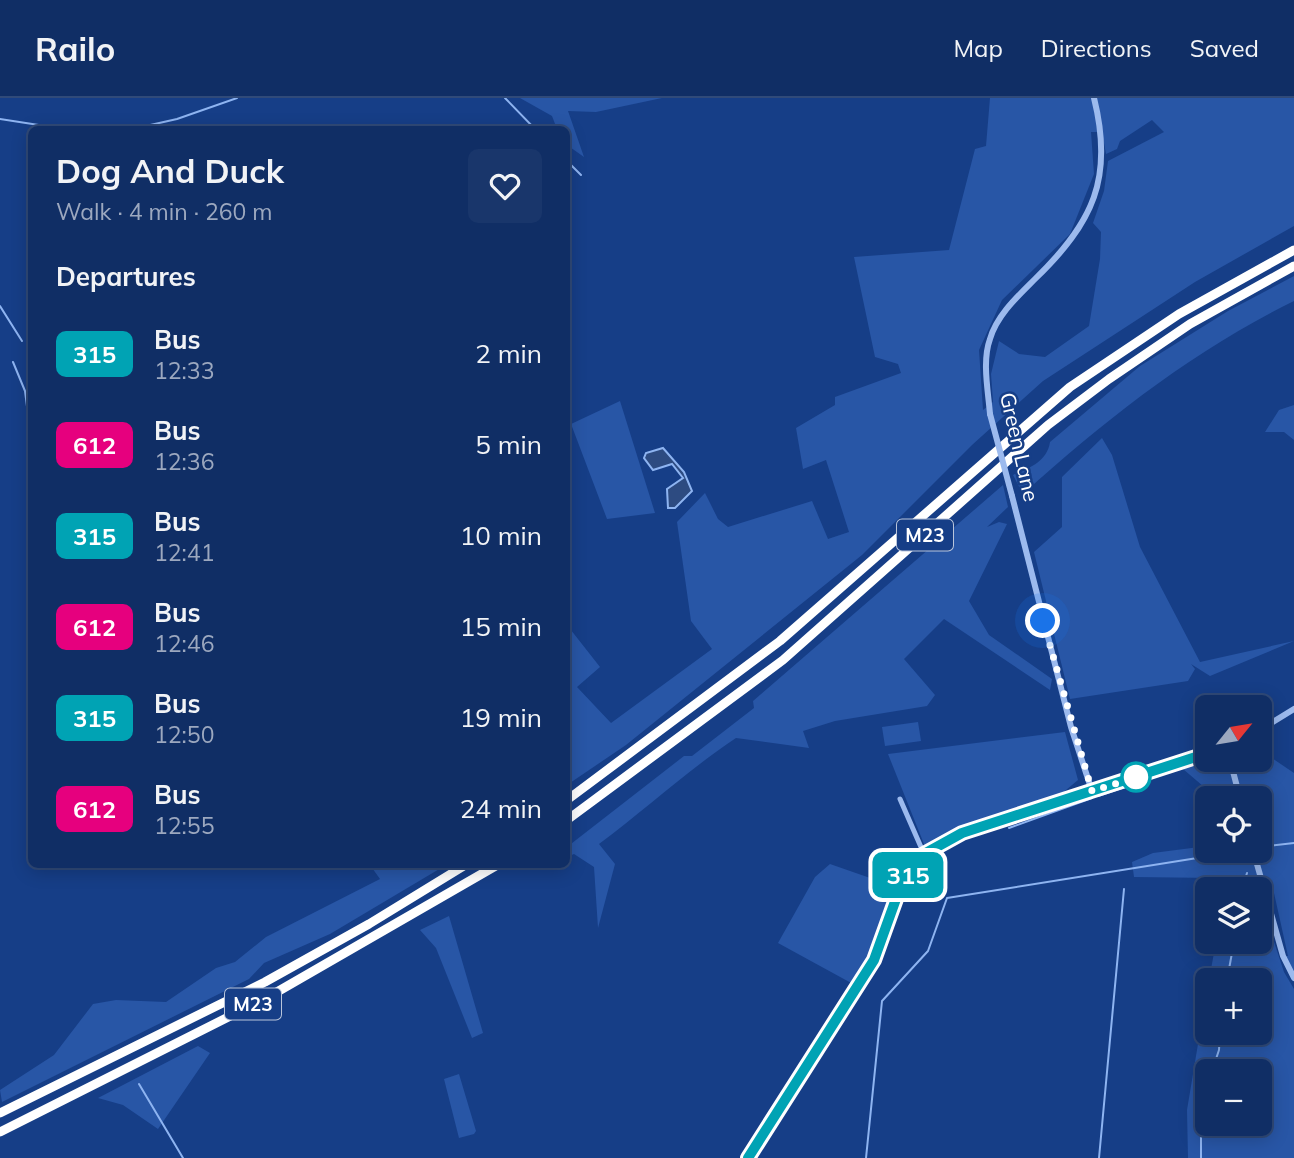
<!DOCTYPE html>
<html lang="en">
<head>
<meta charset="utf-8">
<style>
	:root { --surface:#102e65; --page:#19366b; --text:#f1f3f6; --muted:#9ca8bf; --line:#304a79 }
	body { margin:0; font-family:Mulish,sans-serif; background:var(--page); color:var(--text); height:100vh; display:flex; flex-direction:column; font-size:26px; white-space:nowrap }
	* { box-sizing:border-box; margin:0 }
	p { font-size:23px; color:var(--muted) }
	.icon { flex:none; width:38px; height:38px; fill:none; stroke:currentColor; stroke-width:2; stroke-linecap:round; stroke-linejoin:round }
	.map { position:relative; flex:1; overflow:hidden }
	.drawer { position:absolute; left:28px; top:28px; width:542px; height:742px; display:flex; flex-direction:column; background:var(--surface); border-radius:10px; box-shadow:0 4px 18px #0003,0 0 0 2px var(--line) }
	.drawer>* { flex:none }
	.badge { padding:0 14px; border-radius:10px; font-size:24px; line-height:46px }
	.needle { width:46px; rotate:60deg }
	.fabs { position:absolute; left:1195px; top:597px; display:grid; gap:14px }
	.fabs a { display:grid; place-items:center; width:77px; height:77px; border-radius:10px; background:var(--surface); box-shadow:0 4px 18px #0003,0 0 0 2px var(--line); font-size:35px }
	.you { position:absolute; width:35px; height:35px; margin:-18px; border:5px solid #fff; border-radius:50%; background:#1a73e8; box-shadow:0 0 0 10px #1a73e833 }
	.map>.badge { position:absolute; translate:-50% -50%; box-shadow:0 0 0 4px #fff }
	h2 { padding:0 28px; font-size:26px; line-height:63px }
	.round { display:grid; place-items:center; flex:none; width:74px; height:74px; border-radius:10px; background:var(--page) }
	.head { display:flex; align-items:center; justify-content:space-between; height:119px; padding:0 28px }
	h1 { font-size:33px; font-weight:700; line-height:52px }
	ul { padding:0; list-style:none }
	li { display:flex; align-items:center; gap:21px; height:91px; padding:0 28px }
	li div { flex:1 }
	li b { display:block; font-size:26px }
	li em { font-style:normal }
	li .badge { min-width:77px; font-weight:700; text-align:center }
	header { display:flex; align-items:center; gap:42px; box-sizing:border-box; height:98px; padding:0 35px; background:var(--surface); border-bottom:2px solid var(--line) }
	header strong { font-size:33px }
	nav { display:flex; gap:38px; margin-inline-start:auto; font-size:24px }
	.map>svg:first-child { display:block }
	.green { fill:#2856a6; fill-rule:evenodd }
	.water { fill:#2d4b81; stroke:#8eb4f1; stroke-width:2 }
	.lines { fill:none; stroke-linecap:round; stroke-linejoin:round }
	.stream { stroke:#8eb4f1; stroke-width:2 }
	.minor { stroke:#9cbaee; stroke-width:5 }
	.tertiary { stroke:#9cbaee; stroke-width:6 }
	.motorway { stroke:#fff; stroke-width:9 }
	.tertiary-bridge { stroke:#9cbaee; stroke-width:6 }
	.line-casing { stroke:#fff; stroke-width:16 }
	.line { stroke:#00a3b4; stroke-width:10 }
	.walk { stroke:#fff; stroke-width:7; stroke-dasharray:0 12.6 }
	.stop-dot { fill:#fff; stroke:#00a3b4; stroke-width:3.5 }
	.labels { text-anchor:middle; stroke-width:5; stroke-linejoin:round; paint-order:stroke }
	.shield { fill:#163e87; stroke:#b9c5db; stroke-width:2 }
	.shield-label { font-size:19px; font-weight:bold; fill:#fff }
	.street-label { font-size:21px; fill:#fff; stroke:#163e87 }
</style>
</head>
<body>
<header>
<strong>Railo</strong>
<nav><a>Map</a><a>Directions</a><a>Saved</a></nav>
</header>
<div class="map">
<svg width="1294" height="1060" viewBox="0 0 1294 1060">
	<rect width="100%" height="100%" fill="#163e87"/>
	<path class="green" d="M520,0H662L596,14L568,13L584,59L567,47V32L557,31L552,18Z
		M990,0H1294V128L1195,184L1043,283L972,347L862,457L626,647L567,687V527L600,569L577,589L611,625L712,551L691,523L677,424L705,395L718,421L728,429L812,403L828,441L849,434L826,362L803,371L796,330L835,307V299L901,275L898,266L875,259L854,159L949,152L975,51L986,48ZM1152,22L1164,34L1108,63L1104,93L1093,125L1101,134L1100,161L1089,228L1045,259L1019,256L999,243L991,276L993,304L983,312L979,252L1002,202L1070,136L1094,76L1091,34H1102L1106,56L1117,51L1120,43Z
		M1294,178V203C1194,252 1106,321 1023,396L1013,377C1029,370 1047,364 1050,344L1140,268L1228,213Z
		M620,303L655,415L607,421L571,326Z
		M1294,307V342L1284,334H1265L1279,312Z
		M1102,340L1112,357L1140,449L1200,564L1294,543L1210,578L1191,566L1195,571L1188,583L1070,601L1034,454L1062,429V379Z
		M1003,387L1008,409L987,429L999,424L1007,426L969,503L989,537L1052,581L1050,592L944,521L904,561L935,597L927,608L835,623L803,633L809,650L736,640C688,672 646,711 599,746L615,766L598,830L594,769L574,756L567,759V749L684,658H692L754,610L753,603Z
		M918,624L921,643L885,648L882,629Z
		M1065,634L1078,682L1060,697L935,742L926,751L888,656Z
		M1260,652L1294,675V880L1283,858H1288L1274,795L1260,796V791H1218L1215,780L1134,779L1132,764L1153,755L1207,748L1208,752H1260V700H1217L1176,665L1207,656L1208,662H1260Z
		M830,766L896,789L871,859L853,886L778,845L815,779Z
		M370,767H446L330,836L264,865L249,881L2,1004L0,992L54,957L93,906L116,902L166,904L216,870L235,864L266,839L380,781Z
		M1260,801L1284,874L1294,891V1060H1188L1187,1012L1207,892L1208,934H1260V882H1209L1216,844H1260ZM1208,973H1260V1026H1208Z
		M449,818L483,935L472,940L436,850L420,832Z
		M198,948L210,955L158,1031L123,1007L98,1000Z
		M459,976L476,1033L474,1036L459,1040L444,981Z"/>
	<path class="water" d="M663,350L684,374L692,393L675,410H668L667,391L683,380L672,366L653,372L644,360L646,355Z"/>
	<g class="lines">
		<path class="stream" d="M505,0L536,32
			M0,21L71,32
			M128,32L177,21L237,0
			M567,63L581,77
			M0,208L22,243
			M13,264L25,293L32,347
			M1098,698L1134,686
			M1009,730L1092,700
			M1267,748L1294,745
			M1242,791L1247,775
			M1227,882L1234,844
			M1212,973L1219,952L1220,934
			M139,986L183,1060
			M866,1060L882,903L928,853L947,800L1241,753
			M1099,1060L1124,791
			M1201,1060V996L1208,983"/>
		<path class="minor" d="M900,701L924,756"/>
		<path class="tertiary" d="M990,316C988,292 982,263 990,241C997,217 1018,198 1035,181C1093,125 1114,80 1094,0
			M1012,398L1071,629L1092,693
			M1260,632L1294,611
			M1230,662L1240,700
			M1253,752L1283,858L1294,880
			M747,1060L874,862L900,787L924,756L962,735L1208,655"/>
		<path class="motorway" d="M567,702L780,543L1070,289L1179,216L1294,152
			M567,722L783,562L1048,327L1109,281L1190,226L1294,168
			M0,1015L265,884L369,826L467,766
			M0,1034L270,898L499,766"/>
		<path class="tertiary-bridge" d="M990,316L1012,398"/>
	</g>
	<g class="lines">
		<defs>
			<path id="line" d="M748,1060L874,862L901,787L924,756L962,735L1208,655"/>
		</defs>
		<use href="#line" class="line-casing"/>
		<use href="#line" class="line"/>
		<path class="walk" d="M1043,523L1092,693L1140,678L1136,679"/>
	</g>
	<circle class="stop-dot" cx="1136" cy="679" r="14"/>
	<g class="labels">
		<g class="shield">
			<rect x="897" y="421.5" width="56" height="31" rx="5"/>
			<rect x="225" y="890.5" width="56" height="31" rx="5"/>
		</g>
		<g class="shield-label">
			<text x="925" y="444">M23</text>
			<text x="253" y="913">M23</text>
		</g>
		<g class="street-label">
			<text transform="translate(1019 349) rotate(77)" y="7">Green Lane</text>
		</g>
	</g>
</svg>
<div class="fabs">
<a><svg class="needle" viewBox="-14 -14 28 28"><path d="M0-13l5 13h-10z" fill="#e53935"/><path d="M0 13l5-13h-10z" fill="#9ca8bf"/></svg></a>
<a><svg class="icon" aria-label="locate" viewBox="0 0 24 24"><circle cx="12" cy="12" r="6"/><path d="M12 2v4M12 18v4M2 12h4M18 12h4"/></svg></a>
<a><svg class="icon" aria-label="layers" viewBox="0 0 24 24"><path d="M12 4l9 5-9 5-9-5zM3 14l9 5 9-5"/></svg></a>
<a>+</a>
<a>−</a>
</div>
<div class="you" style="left:1043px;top:523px"></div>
<b class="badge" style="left:908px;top:777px;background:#00a3b4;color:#fff">315</b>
<section class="drawer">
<div class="head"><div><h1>Dog And Duck</h1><p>Walk · 4 min · 260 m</p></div><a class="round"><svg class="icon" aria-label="heart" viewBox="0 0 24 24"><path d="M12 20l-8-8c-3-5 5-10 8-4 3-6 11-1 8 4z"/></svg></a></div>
<h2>Departures</h2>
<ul>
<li><span class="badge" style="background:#00a3b4;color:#fff">315</span><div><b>Bus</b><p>12:33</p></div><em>2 min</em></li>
<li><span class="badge" style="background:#e6007e;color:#fff">612</span><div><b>Bus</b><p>12:36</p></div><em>5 min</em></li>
<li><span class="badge" style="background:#00a3b4;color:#fff">315</span><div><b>Bus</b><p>12:41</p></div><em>10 min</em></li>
<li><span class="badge" style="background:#e6007e;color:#fff">612</span><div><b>Bus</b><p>12:46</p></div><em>15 min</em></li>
<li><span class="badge" style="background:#00a3b4;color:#fff">315</span><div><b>Bus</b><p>12:50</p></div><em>19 min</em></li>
<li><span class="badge" style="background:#e6007e;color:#fff">612</span><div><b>Bus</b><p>12:55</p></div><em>24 min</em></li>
</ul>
</section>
</div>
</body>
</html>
